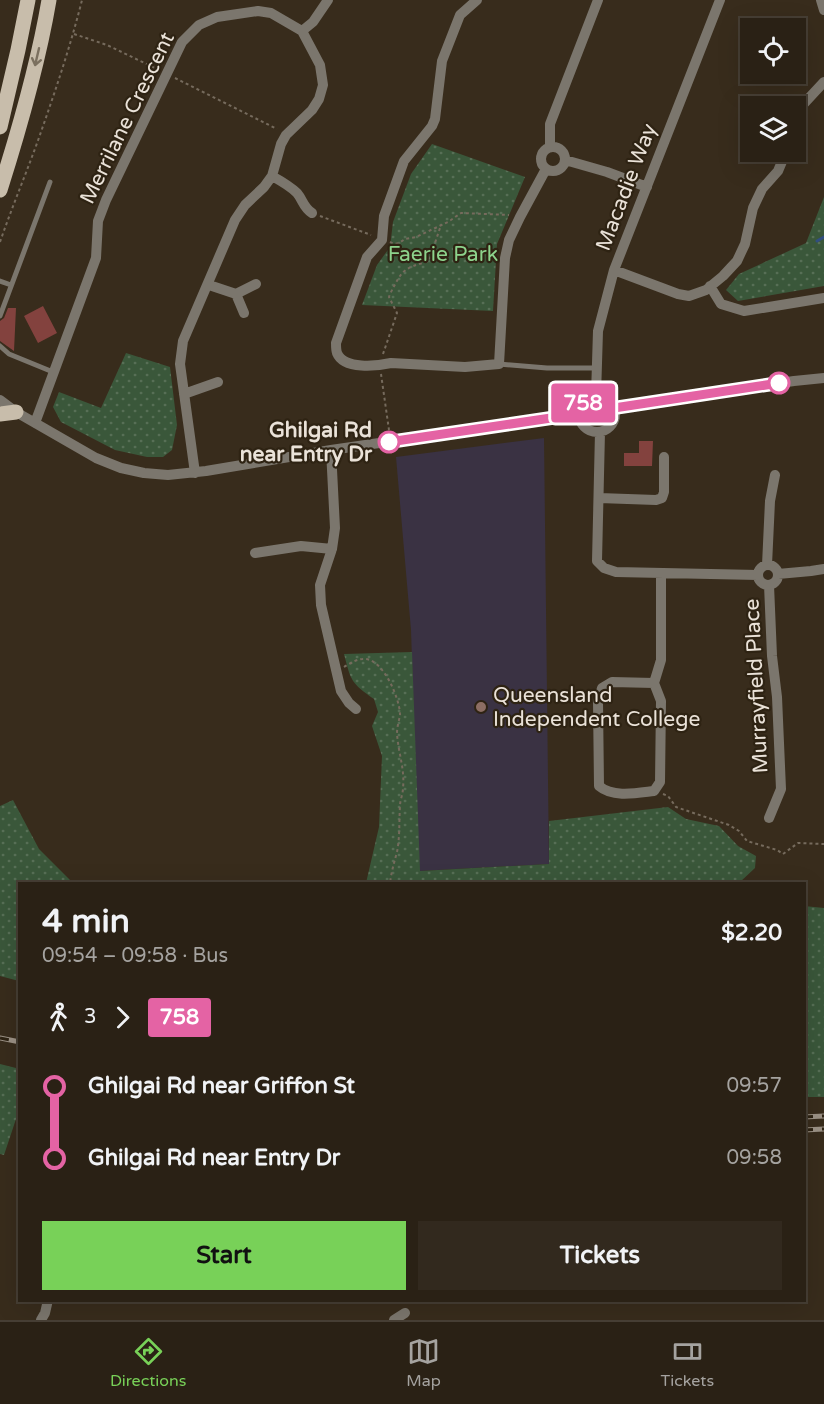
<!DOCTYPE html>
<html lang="en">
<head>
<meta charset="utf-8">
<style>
	:root { --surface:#2a2115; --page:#32291e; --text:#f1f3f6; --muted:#a5a3a0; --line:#463e34; --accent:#78d158 }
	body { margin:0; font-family:"Varela Round",sans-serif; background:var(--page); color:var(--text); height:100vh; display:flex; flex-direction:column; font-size:22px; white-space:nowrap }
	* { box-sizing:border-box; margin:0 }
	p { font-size:20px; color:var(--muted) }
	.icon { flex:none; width:33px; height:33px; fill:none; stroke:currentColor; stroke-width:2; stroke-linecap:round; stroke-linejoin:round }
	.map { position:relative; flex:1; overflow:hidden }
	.side { position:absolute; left:18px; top:882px; width:788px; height:420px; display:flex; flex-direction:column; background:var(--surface); border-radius:0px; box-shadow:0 6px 24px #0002,0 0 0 2px var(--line) }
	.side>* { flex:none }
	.badge { padding:0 12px; border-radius:4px; font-size:21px; line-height:39px }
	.tools { position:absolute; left:740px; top:18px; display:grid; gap:12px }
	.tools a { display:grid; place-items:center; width:66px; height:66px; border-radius:0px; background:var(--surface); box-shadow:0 6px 24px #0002,0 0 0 2px var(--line); font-size:30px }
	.map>.badge { position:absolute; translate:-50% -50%; box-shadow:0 0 0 3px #fff }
	.legs { display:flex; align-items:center; gap:9px; height:66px; padding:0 24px; font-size:20px }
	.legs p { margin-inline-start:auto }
	.head { display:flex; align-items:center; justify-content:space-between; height:102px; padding:0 24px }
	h1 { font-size:33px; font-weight:700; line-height:45px }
	.cta { display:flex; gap:12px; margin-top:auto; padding:12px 24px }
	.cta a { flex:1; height:69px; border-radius:0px; background:var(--accent); color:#111; font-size:24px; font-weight:700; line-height:69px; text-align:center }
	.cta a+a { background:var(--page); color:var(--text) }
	ul { padding:0 24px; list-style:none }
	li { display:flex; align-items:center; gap:21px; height:72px; font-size:22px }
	li i { display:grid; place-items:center; width:9px; height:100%; margin:0 8px; background:currentColor }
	li i::after { content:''; width:15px; height:15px; margin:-8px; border:4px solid; border-radius:50%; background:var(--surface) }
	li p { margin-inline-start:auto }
	li:first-child i { background:linear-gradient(#0000 50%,currentColor 0) }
	li:last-child i { background:linear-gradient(currentColor 50%,#0000 0) }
	.tab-bar { display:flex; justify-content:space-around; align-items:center; height:84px; border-top:2px solid var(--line); background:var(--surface); font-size:16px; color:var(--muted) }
	.tab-bar a { display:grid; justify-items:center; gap:3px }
	.tab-bar .active { color:var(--accent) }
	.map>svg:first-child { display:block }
	.education { fill:#3a3243 }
	.grass { fill:url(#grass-dots) }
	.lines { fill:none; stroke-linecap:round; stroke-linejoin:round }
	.stream { stroke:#314e80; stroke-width:3 }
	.building { fill:#83423e }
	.path { stroke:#766b5d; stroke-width:2; stroke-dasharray:3 3; stroke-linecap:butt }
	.lane { stroke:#7b766d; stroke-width:5 }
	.street { stroke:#7b766d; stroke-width:10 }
	.primary { stroke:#c8bdab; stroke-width:15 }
	.rail-casing { stroke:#9b9185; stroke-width:5 }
	.rail { stroke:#2e2313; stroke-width:3; stroke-dasharray:9; stroke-linecap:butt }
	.oneway { stroke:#7b705f }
	.line-1-casing { stroke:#fff; stroke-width:14 }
	.line-1 { stroke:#e463a4; stroke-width:9 }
	.stop-1-dot { fill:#fff; stroke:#e463a4; stroke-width:3 }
	.education-dot { fill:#8d6e63; stroke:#2e2313; stroke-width:2 }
	.labels { text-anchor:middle; stroke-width:4.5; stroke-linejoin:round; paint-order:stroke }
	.street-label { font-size:21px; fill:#eae2d8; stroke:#2e2313 }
	.park-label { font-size:21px; fill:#8dd38c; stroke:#2e2313 }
	.stop-label { font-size:21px; font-weight:bold; fill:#eae2d8; stroke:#2e2313; text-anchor:end }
	.poi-label { font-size:21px; fill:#eae2d8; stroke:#2e2313; text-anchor:start }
</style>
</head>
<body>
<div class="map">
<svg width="824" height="1320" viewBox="0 0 824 1320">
	<defs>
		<pattern id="grass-dots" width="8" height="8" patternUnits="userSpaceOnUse" patternTransform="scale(1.5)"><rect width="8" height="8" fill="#3a573a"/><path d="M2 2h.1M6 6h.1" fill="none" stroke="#576f56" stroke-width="1.8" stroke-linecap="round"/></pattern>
	</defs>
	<rect width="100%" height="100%" fill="#382c1c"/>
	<path class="education" d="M544,438L549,864L419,871L411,630L396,457Z"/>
	<path class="grass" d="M432,144L525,177L497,244L493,311L362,305L377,265L390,247L393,222L411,174Z
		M824,197V286L738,301L726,290L739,274L806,243Z
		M126,353L170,367L177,425L172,450L163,457H147L115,450L61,422L53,407L59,392L101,408Z
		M412,652L420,871L549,864V821L668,807L686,819L719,826L738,846L756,856L755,868L740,882L741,884L366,883L379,827L382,756L372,726L378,712L374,699C351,683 351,681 344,654Z
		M13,800L39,849L73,883L20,884L19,981L0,976V806Z
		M804,906L824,908V1097H804Z
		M0,1064L20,1069L19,1110L4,1155L0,1154Z"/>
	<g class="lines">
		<path class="stream" d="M817,241L824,237"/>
	</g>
	<path class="building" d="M43,306L57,333L38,343L24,316Z
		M8,308H16L14,351L0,341V321L4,318Z
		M639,441H653L652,466H624V453H639Z"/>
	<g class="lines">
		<path class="path" d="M74,34L107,45L157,69
			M175,78L277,129
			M320,216L371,235
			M0,242C13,204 29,167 42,129C57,86 71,44 82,0
			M390,242L394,244L399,243L405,239L416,237L448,222L461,213L509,215
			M383,354L397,313L389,297L390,294C403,269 402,269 429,261L441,225
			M381,374L389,430
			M344,667C351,663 358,658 366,659C384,661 400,699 400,715C399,721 397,727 397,733C398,752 405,769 403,788C403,794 400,800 400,806C399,821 400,837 397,852C394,863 391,873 390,884
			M663,794L668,796L676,807L729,825L739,831L747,841L777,850L783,854L798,843L824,844"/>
		<path class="lane" d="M0,281L11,285
			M0,316L50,182
			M0,346L9,354L53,372
			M499,364L547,368H596"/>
		<path class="street" d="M477,0L460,15L442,61L435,119L432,126L404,161L384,216L382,240L367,257L336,343C336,347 336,350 337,353C344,370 377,366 391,363L465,367L499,364L505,258L509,240L520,217L546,169
			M821,0L824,10
			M302,31L313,22L328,0
			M795,117L797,111L824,82
			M541 159a12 12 0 1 1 24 0a12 12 0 1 1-24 0Z
			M550,147V124L598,0
			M565,160L607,172L647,187
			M272,176C281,181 290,186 297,193C303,200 303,207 312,213
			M614,270L678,294L689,296L706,290L723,276L737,261L745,244L753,208L762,189L778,171L786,152
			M209,285L236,294L244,313
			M710,286L721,304L744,311L824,298
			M236,294L256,284
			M184,394L218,382
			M596,395L598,331L614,270L720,0
			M579 414a18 18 0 1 1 36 0a18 18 0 1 1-36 0Z
			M0,400L16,412L96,458L121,468L144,473L168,475L206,471L331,450L551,418L579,416
			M614,408L794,381L824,378
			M35,423L96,258L98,221L106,200L182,42L199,25L217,17L258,11L271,13L302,31L320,65L323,85L319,99L312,110L286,135L281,144L272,176L264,187L245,205L235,220L183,341L180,364L195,473
			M600,432L597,561L604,568L616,572L758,575
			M331,450L335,528L332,549L320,585L321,605L341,691L349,703L356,709
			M599,498L656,500L662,498L664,492V457
			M255,553L301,546L332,549
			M767,565L770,501L775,475
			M758 575a10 10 0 1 1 20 0a10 10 0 1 1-20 0Z
			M778,574L811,571L824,569
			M654,683L612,682L602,688L598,702L599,786C613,798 637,793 654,791L660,782L661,701L654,683L661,660V574
			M769,818L781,789L777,697L772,656L769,585
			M41,1320L45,1313L48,1300
			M394,1320L405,1313"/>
		<path class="primary" d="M0,127L18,50L28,0
			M0,190C20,127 38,65 49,0
			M0,414L16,412"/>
		<defs>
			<path id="rail" d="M0,1038L20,1042
				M804,1117L824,1116
				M804,1130L824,1129"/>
		</defs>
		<use href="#rail" class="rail-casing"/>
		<use href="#rail" class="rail"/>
	</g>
	<defs><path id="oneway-shaft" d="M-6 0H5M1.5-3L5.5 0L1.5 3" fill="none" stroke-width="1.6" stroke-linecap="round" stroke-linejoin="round" transform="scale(1.5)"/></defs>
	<use class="oneway" href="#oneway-shaft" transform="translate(37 57) rotate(103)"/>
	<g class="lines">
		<defs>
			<path id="line-1" d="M389,442L551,418L579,416C580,393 603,388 614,408L779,383"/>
		</defs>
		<use href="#line-1" class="line-1-casing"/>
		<use href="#line-1" class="line-1"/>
	</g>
	<g class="stop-1-dot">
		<circle cx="779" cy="383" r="10"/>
		<circle cx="389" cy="442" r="10"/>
	</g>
	<circle class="education-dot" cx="481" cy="707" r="6"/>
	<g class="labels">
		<g class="street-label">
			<text transform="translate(127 118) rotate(-64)" y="7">Merrilane Crescent</text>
			<text transform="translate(626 187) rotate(-69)" y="7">Macadie Way</text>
			<text transform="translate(756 686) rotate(-93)" y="7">Murrayfield Place</text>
		</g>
		<g class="park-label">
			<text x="443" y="261">Faerie Park</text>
		</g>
		<g class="stop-label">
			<text x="372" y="437">Ghilgai Rd<tspan x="372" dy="24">near Entry Dr</tspan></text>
		</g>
		<g class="poi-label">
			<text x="493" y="702">Queensland<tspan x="493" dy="24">Independent College</tspan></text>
		</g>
	</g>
</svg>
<div class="tools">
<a><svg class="icon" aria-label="locate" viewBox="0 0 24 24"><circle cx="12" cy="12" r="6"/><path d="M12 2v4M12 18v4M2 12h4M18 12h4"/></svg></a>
<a><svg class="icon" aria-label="layers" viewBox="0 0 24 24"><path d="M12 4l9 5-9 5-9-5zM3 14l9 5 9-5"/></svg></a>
</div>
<b class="badge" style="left:583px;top:403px;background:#e463a4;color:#fff">758</b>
<section class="side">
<div class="head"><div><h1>4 min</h1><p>09:54 – 09:58 · Bus</p></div><b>$2.20</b></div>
<div class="legs"><svg class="icon" aria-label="walk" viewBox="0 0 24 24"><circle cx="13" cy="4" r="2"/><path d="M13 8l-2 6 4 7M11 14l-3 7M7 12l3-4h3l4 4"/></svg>3<svg class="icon" aria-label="forward" viewBox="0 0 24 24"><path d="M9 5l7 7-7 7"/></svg><b class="badge" style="background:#e463a4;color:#fff">758</b></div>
<ul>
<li><i style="color:#e463a4"></i><b>Ghilgai Rd near Griffon St</b><p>09:57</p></li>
<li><i style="color:#e463a4"></i><b>Ghilgai Rd near Entry Dr</b><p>09:58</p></li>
</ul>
<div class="cta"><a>Start</a><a>Tickets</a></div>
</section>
</div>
<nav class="tab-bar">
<a class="active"><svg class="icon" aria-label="directions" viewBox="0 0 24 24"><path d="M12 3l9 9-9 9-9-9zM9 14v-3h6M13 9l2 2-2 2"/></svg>Directions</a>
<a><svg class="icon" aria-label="map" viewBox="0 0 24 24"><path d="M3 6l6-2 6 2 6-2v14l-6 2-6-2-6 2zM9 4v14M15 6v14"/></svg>Map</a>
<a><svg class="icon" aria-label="tickets" viewBox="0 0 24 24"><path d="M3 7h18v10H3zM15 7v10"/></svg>Tickets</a>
</nav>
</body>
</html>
